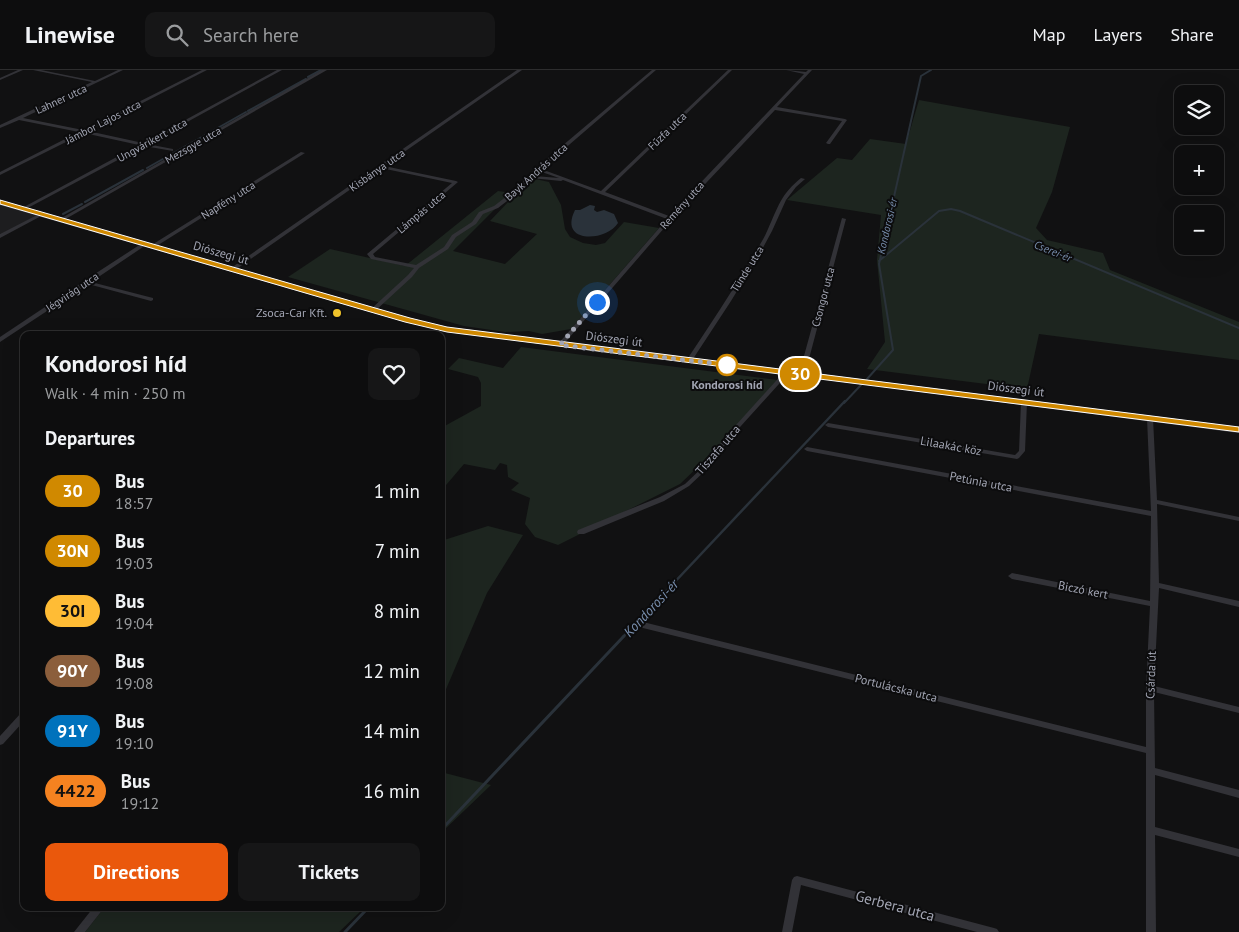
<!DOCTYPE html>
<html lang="en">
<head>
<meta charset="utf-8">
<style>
	:root { --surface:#0d0d0e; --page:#161617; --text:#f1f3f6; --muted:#9a9c9e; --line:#2d2d2e; --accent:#ea580c }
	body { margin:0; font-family:"PT Sans",sans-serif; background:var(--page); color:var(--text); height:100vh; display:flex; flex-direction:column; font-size:19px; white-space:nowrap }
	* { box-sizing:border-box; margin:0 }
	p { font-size:16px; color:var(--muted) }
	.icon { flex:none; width:28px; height:28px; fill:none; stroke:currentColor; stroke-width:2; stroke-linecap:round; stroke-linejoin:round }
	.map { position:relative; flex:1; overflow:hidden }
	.panel { position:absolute; left:20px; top:261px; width:425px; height:580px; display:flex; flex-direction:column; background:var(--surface); border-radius:10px; box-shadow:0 5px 20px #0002,0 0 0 1px var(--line) }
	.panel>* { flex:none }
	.badge { padding:0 10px; border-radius:16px; font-size:18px; line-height:32px }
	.controls { position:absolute; left:1174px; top:15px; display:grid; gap:10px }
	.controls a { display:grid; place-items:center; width:50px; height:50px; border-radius:10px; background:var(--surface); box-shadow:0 5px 20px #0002,0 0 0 1px var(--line); font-size:25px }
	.you { position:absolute; width:25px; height:25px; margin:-12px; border:4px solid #fff; border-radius:50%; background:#1a73e8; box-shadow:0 0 0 8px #1a73e833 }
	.map>.badge { position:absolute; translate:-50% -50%; box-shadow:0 0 0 2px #fff }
	h2 { padding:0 25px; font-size:19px; line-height:45px }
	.round { display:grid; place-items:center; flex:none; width:52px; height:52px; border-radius:10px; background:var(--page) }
	.head { display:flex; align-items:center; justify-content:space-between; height:85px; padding:0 25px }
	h1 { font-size:24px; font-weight:700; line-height:38px }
	.cta { display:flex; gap:10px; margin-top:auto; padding:10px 25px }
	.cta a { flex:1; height:58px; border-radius:10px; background:var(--accent); color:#fff; font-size:20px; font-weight:700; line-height:58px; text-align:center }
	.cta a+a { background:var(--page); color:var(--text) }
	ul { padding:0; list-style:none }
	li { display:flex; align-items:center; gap:15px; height:60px; padding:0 25px }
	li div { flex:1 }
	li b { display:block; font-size:19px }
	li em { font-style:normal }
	li .badge { min-width:55px; font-weight:700; text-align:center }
	header { display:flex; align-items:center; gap:30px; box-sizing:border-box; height:70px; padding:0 25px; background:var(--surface); border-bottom:1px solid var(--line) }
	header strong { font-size:24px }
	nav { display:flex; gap:28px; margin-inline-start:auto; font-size:18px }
	.search { width:350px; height:45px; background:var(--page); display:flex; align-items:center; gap:12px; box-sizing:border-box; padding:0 18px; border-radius:10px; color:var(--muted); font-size:19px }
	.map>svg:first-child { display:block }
	.built { fill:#1d1d1f }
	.green { fill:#1d251f }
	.water { fill:#2a323a }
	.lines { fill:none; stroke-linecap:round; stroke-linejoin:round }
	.stream-far2 { stroke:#2a323a; stroke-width:2 }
	.stream-far1 { stroke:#2a323a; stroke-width:2.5 }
	.stream { stroke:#2a323a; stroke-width:3 }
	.minor { fill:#323237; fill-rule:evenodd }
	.secondary { fill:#404147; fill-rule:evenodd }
	.line { fill:#d08900; stroke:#fff }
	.walk { stroke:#a2a5b3; stroke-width:5; stroke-dasharray:0 9 }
	.poi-dot { fill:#f0c32b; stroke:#0c0c0d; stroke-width:2 }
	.stop-dot { fill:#fff; stroke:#d08900; stroke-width:2.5 }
	.labels { text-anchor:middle; stroke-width:4; stroke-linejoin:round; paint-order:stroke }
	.far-street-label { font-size:11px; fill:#a2a5b3; stroke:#0c0c0d }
	.far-water-label { font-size:11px; font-style:italic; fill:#798fae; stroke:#0c0c0d }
	.street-label { font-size:12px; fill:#a2a5b3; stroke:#0c0c0d }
	.poi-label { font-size:12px; fill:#a2a5b3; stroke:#0c0c0d; text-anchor:end }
	.stop-label { font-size:12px; font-weight:bold; fill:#a2a5b3; stroke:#0c0c0d }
	.water-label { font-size:14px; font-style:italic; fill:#798fae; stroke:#0c0c0d }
	.near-street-label { font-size:15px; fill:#a2a5b3; stroke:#0c0c0d }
</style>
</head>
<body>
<header>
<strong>Linewise</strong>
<div class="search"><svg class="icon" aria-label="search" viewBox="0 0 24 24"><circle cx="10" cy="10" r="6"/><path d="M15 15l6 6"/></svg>Search here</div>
<nav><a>Map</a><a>Layers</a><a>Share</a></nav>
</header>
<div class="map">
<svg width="1239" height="862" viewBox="0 0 1239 862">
	<rect width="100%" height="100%" fill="#111112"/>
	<path class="built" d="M0,134L38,145L0,164Z"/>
	<path class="green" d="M919,30L1070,57L1052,122L1036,158L1047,170L1103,183L1110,200L1239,252V290L1039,264L1027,319L867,299L885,272L877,190L881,145L787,130L837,88L852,90L870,69L906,74Z
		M531,108L549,112L561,135L565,159L570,167L583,173L596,175L605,173L624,152L659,158L571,259L542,264L529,261L505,262L464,256L288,207L330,179L405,196L498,121L511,123L453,181L505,194L537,164L490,151Z
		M521,277L777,310L725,371L680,414L558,475L535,467L525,454L530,428L511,420L519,413L508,407L507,395L500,393L495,400L464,394L441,421V358L481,336V313L478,307L448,299L459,288L503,298Z
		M488,456L523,465L487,523L441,631V471Z
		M441,702L491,715L441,763Z
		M104,838H364L339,862H85Z"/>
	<path class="water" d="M590,135L595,136L594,140L597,142L604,140L614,144L618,153C606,172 558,174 575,140H580Z"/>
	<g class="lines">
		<path class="stream-far2" d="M308,7L321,0
			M248,41L306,9
			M147,98L246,42
			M85,132L143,100
			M63,144L82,134
			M879,191L939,141L951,139L960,141L1239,258
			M867,309L893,280L879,194L921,6L931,0
			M844,333L861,315"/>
		<path class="stream-far1" d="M623,567L845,331"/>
		<path class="stream" d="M441,760L624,566
			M345,862L368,838"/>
		<path class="minor" d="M18,0H23L0,10V8Z
			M33,0H41L95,11L118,0H123L23,48L83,60L202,0H207L88,61L143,73L277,0H282L147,74L173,79V81L144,76L24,140H22V138L139,75L84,63L0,105V102L79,62L19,50L0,58V55L92,12Z
			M322,0H327L62,151L58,150Z
			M517,0H522L384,96L456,111L458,112L373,184L375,187L416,195L444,177L452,165L472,152L479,142L494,136L511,123L536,98L652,0H656L541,99L601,121L728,0H732L605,122L669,146L804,4L786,0L806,2L808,0H812L777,37L845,49L847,50L830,74H828L826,73L842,51L775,40L672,149L562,276H558V274L667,149L563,110L561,111L531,108L515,125L498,138L483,144L476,154L456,167L448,179L419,198L412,207L375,241L373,242L370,240L371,239L408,205L414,198L371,189L367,184L452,113L381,98L235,200H231V198ZM539,101L559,108L534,106Z
			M301,82L305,83L155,177H151L150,176Z
			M801,108L805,109L796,117L786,130L772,161L759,185L731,231L691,292H687L686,291C709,256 732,222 753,186C758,178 764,169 768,159C778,137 781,124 801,108Z
			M39,144L43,145L0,168V164Z
			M842,148L846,149L805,304L804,305H800L799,304Z
			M144,172L147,174L146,175L91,212L153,228V230L151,231L88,214L0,272V267L84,211Z
			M786,301L789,303L788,304L731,367L707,399L689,416L664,431L584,464H578L577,462L578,460L660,427L685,414L703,397L727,365L784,302Z
			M1024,330L1027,332L1025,381L1019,388L1017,389L828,357L825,355L828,353L1015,385L1019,381L1021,332Z
			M1150,346L1153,348L1157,430L1239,447V451L1157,434L1159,513L1239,531V537L1159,518L1154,616L1239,637V643L1154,622L1155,698L1239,720V728L1155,705V757L1239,779V787L1155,765L1156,862H1146V683L643,558L640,557L639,555L640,553L643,552L1146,677V618L1150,536L1012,509L1008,506L1012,503L1150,531L1151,446L807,381L804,379L807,377L1151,441L1147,348Z
			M24,642V651L3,674L0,675V666L21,643Z
			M797,806L994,858L997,859L999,862H977L801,815L792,862H782L792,810L794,807Z
			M93,838H104L85,862H74Z"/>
		<path class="secondary" d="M0,131L410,248L447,257L1239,357V363L447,261L405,252L0,135Z"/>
	</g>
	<path class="line" d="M0,130L410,248L447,257L1239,357V362L447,262L405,252L0,134Z"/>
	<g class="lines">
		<path class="walk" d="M597,232L560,275L727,295"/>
	</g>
	<circle class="poi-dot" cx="337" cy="243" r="5"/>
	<circle class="stop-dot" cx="727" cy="295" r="10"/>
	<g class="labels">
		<g class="far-street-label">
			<text transform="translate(61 29) rotate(-25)" y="4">Lahner utca</text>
			<text transform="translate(103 52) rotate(-27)" y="4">Jámbor Lajos utca</text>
			<text transform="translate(667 61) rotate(-44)" y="4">Fűzfa utca</text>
			<text transform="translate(152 70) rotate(-29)" y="4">Ungvárikert utca</text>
			<text transform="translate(193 75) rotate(-30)" y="4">Mezsgye utca</text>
			<text transform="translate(377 100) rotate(-35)" y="4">Kisbánya utca</text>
			<text transform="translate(536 102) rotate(-42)" y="4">Bayk András utca</text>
			<text transform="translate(228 130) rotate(-32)" y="4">Napfény utca</text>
			<text transform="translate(682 135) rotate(-48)" y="4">Remény utca</text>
			<text transform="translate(421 142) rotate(-40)" y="4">Lámpás utca</text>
			<text transform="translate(747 199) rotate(-58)" y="4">Tünde utca</text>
			<text transform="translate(72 222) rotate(-34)" y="4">Jégvirág utca</text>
			<text transform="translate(823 227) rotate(-75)" y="4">Csongor utca</text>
		</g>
		<g class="far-water-label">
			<text transform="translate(887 156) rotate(-77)" y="4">Kondorosi-ér</text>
			<text transform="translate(1053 181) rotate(22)" y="4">Cserei-ér</text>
		</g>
		<g class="street-label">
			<text transform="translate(221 183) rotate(16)" y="4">Diószegi út</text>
			<text transform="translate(614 269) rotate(7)" y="4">Diószegi út</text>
			<text transform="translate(1016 319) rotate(7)" y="4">Diószegi út</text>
			<text transform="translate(951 376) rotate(10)" y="4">Lilaakác köz</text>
			<text transform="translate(718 380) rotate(-49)" y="4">Tiszafa utca</text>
			<text transform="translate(981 412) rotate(11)" y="4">Petúnia utca</text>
			<text transform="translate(1083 520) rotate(11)" y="4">Biczó kert</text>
			<text transform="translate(1151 605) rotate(-88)" y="4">Csárda út</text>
			<text transform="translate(896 618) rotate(14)" y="4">Portulácska utca</text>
		</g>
		<g class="poi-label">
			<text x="327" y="247">Zsoca-Car Kft.</text>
		</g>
		<g class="stop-label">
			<text x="727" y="319">Kondorosi híd</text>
		</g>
		<g class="water-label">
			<text transform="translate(651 538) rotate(-47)" y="5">Kondorosi-ér</text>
		</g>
		<g class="near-street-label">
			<text transform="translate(895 836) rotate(15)" y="5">Gerbera utca</text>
		</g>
	</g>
</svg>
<div class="controls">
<a><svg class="icon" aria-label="layers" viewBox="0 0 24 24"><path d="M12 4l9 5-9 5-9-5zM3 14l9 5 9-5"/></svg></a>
<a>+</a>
<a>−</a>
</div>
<div class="you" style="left:597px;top:232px"></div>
<b class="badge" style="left:800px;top:304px;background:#d08900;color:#fff">30</b>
<section class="panel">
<div class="head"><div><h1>Kondorosi híd</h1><p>Walk · 4 min · 250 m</p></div><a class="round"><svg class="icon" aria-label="heart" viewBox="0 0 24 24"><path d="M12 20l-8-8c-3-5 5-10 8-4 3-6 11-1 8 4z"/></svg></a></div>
<h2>Departures</h2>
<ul>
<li><span class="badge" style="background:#d08900;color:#fff">30</span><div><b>Bus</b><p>18:57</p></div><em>1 min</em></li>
<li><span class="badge" style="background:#d08900;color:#fff">30N</span><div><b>Bus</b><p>19:03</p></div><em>7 min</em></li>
<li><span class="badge" style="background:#ffbc35;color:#111">30I</span><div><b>Bus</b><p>19:04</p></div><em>8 min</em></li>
<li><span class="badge" style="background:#8b5e3c;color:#fff">90Y</span><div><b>Bus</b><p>19:08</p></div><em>12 min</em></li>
<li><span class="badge" style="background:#0072bc;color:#fff">91Y</span><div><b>Bus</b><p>19:10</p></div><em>14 min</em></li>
<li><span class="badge" style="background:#f58220;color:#111">4422</span><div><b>Bus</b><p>19:12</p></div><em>16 min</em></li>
</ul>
<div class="cta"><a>Directions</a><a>Tickets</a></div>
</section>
</div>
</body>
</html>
